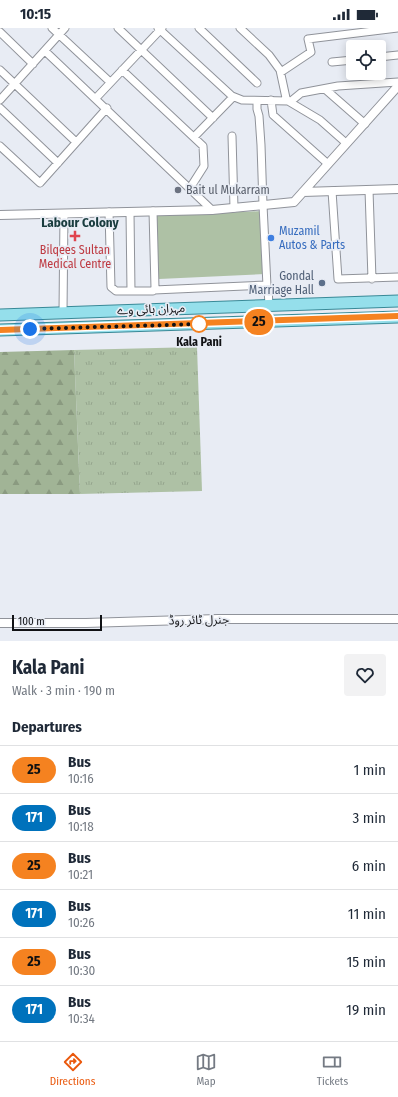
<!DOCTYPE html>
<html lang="en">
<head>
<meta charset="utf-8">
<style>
	:root { --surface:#fff; --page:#f2f2f3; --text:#1f2937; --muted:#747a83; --line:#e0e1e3; --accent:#ea580c }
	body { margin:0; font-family:"Fira Sans Condensed","Noto Sans Arabic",sans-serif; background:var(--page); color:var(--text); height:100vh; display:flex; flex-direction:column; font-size:15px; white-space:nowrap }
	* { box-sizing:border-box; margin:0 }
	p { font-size:13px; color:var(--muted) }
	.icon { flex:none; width:22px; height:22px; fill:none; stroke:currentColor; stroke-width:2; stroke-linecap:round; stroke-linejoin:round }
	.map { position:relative; height:613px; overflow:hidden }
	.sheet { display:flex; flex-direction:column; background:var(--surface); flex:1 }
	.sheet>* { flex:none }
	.badge { padding:0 8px; border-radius:13px; font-size:14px; line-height:26px }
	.tools { position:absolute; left:346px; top:12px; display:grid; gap:8px }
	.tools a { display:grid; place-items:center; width:40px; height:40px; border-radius:4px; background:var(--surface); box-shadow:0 2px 10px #0003; font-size:20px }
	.scale { position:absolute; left:12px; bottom:10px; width:90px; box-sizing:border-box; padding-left:4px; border:2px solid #111215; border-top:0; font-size:11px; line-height:14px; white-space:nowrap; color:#111215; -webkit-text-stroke:3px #e8ecf4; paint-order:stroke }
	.you { position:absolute; width:20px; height:20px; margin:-10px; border:3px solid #fff; border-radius:50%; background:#1a73e8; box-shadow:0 0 0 6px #1a73e833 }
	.map>.badge { position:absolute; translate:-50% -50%; box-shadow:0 0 0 2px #fff }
	h2 { padding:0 12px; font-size:15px; line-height:36px }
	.round { display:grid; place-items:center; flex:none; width:42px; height:42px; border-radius:4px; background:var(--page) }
	.overview { display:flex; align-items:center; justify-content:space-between; height:68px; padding:0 12px }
	h1 { font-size:19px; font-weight:700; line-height:30px }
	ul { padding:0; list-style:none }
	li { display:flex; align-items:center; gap:12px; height:48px; padding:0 12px; border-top:1px solid var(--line) }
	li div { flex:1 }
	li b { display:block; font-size:15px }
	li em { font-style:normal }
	li .badge { min-width:44px; font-weight:700; text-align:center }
	.status { display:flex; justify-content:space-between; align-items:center; height:28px; padding:0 20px; background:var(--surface); direction:ltr }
	.status svg { height:11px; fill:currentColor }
	.dock { display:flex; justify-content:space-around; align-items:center; height:56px; border-top:1px solid var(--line); background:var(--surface); font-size:11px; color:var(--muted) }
	.dock a { display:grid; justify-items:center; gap:2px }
	.dock .on { color:var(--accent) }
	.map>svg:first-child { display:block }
	.grass { fill:url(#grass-tufts) }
	.forest { fill:url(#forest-firs) }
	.green { fill:#aec1a5 }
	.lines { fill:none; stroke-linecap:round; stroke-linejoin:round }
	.minor-casing { stroke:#90939a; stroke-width:9 }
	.tertiary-casing { stroke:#90939a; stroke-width:10 }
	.primary-casing { stroke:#398997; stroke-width:13 }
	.minor { stroke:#fff; stroke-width:7 }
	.tertiary { stroke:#fff; stroke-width:8 }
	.primary { stroke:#95dfeb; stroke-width:11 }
	.line-casing { stroke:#fff; stroke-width:9 }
	.line { stroke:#f58220; stroke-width:6 }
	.walk { stroke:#111215; stroke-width:4; stroke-dasharray:0 7.2 }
	.worship-dot { fill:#6b7280; stroke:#e8ecf4; stroke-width:1.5 }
	.health-dot { fill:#e0444e; stroke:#e8ecf4; stroke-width:1.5 }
	.shop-dot { fill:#3f7fe0; stroke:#e8ecf4; stroke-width:1.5 }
	.service-dot { fill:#5c6f8a; stroke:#e8ecf4; stroke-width:1.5 }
	.stop-dot { fill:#fff; stroke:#f58220; stroke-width:2 }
	.labels { text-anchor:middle; stroke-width:3.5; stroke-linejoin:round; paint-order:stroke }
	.worship-label { font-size:12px; fill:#5b616d; stroke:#e8ecf4; text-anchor:start }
	.shop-label { font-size:12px; fill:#366cbe; stroke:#e8ecf4; text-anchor:start }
	.health-label { font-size:12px; fill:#be3a42; stroke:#e8ecf4 }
	.service-label { font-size:12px; fill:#4e5e75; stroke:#e8ecf4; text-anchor:end }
	.street-label { font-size:12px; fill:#111215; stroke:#e8ecf4 }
	.stop-label { font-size:12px; font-weight:bold; fill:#111215; stroke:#e8ecf4 }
	.neighbourhood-label { font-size:13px; font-weight:bold; fill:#193c3e; stroke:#e8ecf4 }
</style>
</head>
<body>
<div class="status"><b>10:15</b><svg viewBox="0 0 49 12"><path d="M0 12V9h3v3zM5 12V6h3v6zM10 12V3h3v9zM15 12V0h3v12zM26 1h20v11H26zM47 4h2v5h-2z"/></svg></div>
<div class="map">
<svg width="398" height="613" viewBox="0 0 398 613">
	<defs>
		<pattern id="grass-tufts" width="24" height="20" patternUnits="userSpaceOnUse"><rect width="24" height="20" fill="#aec1a5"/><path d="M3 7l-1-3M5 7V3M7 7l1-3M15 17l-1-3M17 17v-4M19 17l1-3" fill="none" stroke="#95a58d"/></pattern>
		<pattern id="forest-firs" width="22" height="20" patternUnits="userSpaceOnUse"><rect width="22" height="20" fill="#a1b496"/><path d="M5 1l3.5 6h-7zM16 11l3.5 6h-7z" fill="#8a9a80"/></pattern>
	</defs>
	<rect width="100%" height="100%" fill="#e8ecf4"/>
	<path class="grass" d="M197,319L202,463L80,466L74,322Z"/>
	<path class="forest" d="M74,322L80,466H0V324Z"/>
	<path class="green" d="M262,183L265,246L159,251L156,188Z"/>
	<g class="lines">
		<defs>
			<path id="minor" d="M52,0L110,54
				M118,0L213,90
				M158,0L232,68L242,72L288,73
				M199,0L257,55
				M240,0L269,27L280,42L286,70L288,73L320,92L346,115
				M0,4L33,36
				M45,23L212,182
				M379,29L398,27
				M332,34L353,32
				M0,42L76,114
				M122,42L203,118L204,138L190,160
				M281,44L311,24L308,11L398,0
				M325,61L365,96
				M96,70L162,0
				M0,72L65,0
				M271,72L273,87L328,136
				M257,73V81L259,88L261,117L263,177L267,258
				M290,74L301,65L338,58L398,54
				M0,80L58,135
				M232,108L234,180
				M194,109L233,69
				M0,118L40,155L107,80
				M369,162L372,251
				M332,163L338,251L398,249
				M109,184L111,259L116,263H153L155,260L153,183
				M130,184L131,263
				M154,262L265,257L268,261L269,277
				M63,284L64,186"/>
			<path id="tertiary" d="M303,164L398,161
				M0,187L212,182L294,174L398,58
				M0,595H86L218,591H398"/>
			<path id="primary" d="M0,287L398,273
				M0,302L398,289"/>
		</defs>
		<use href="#minor" class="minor-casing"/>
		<use href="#tertiary" class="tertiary-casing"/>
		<use href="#primary" class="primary-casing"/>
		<use href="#minor" class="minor"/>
		<use href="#tertiary" class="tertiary"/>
		<use href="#primary" class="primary"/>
	</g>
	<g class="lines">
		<defs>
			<path id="line" d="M0,302L398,288"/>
		</defs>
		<use href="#line" class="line-casing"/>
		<use href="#line" class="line"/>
		<path class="walk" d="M30,301L199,296"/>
	</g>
	<circle class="worship-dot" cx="178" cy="162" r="4"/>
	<path class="health-dot" d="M73 202h4v4h4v4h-4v4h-4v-4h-4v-4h4z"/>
	<circle class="shop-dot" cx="271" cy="210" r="4"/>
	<circle class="service-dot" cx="322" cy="255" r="4"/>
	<circle class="stop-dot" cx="199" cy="296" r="8"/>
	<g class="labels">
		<g class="worship-label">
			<text x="186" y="166">Bait ul Mukarram</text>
		</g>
		<g class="shop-label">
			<text x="279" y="207">Muzamil<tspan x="279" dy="14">Autos &amp; Parts</tspan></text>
		</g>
		<g class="health-label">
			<text x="75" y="226">Bilqees Sultan<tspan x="75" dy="14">Medical Centre</tspan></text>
		</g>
		<g class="service-label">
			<text x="314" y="252">Gondal<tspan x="314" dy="14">Marriage Hall</tspan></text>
		</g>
		<g class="street-label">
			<text transform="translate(151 281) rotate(-2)" y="4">مہران ہائی وے</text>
			<text transform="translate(199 592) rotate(-1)" y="4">جنرل ٹائر روڈ</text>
		</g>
		<g class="stop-label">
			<text x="199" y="318">Kala Pani</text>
		</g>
		<g class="neighbourhood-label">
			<text x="80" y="199">Labour Colony</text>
		</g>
	</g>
</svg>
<div class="tools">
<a><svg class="icon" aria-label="locate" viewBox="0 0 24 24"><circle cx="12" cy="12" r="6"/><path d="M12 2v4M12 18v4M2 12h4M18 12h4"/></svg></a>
</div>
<div class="scale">100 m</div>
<div class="you" style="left:30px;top:301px"></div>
<b class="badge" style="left:259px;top:294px;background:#f58220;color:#111">25</b>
</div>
<section class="sheet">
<div class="overview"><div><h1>Kala Pani</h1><p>Walk · 3 min · 190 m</p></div><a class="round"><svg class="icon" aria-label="heart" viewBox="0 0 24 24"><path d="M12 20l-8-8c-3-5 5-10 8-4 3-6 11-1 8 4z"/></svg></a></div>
<h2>Departures</h2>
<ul>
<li><span class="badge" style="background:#f58220;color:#111">25</span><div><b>Bus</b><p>10:16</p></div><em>1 min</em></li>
<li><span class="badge" style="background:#0072bc;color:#fff">171</span><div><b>Bus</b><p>10:18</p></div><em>3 min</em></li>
<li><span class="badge" style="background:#f58220;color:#111">25</span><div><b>Bus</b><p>10:21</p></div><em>6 min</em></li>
<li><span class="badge" style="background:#0072bc;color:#fff">171</span><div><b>Bus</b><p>10:26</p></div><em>11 min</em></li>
<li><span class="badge" style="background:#f58220;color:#111">25</span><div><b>Bus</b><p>10:30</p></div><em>15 min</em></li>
<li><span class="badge" style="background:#0072bc;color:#fff">171</span><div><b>Bus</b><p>10:34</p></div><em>19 min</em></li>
</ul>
</section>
<nav class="dock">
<a class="on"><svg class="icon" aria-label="directions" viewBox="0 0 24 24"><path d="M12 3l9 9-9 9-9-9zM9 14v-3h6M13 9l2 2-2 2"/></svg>Directions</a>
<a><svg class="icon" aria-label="map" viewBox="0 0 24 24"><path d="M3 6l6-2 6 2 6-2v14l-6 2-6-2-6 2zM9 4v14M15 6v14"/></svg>Map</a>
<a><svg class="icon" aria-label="tickets" viewBox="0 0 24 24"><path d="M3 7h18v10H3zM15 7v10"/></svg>Tickets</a>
</nav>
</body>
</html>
